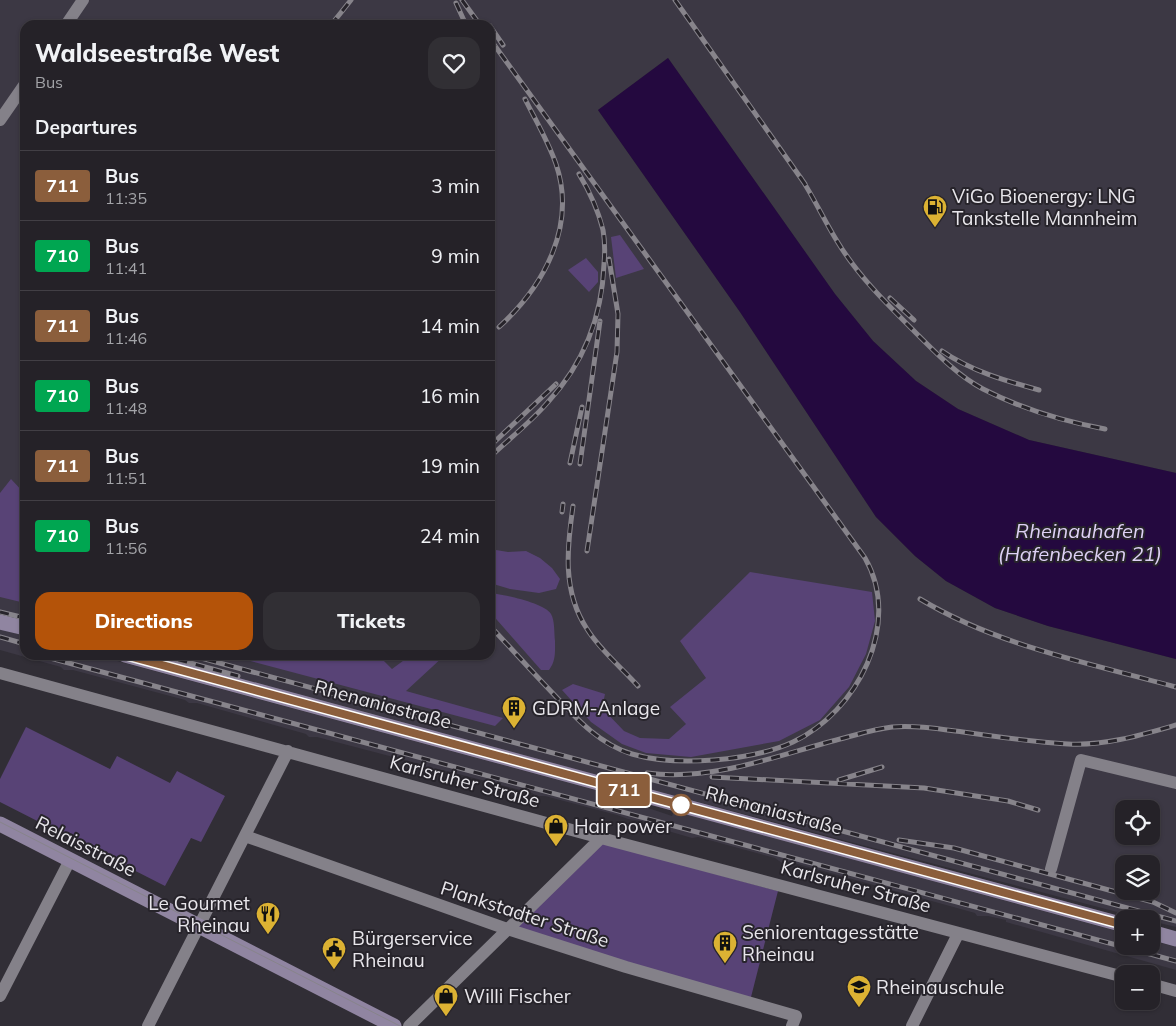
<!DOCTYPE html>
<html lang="en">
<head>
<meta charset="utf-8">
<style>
	:root { --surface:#252228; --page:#312f34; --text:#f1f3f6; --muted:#a3a4a8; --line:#423f45; --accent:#b45309 }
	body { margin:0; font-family:Mulish,sans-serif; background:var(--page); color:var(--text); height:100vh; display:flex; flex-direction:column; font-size:19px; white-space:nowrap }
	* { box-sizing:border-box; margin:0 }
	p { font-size:16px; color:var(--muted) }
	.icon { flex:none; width:28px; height:28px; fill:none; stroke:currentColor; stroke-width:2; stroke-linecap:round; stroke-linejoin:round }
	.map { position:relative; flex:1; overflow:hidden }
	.details { position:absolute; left:20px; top:20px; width:475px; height:640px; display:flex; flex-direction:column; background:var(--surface); border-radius:15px; box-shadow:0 1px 4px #0004,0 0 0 1px var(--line) }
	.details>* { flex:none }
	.badge { padding:0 10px; border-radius:4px; font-size:18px; line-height:32px }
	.tools { position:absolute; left:1115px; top:800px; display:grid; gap:10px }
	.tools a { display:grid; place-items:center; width:45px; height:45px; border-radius:10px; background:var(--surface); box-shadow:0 1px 4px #0004,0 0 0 1px var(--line); font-size:25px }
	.map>.badge { position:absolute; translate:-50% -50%; box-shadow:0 0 0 2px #fff }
	h2 { padding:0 15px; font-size:19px; line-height:45px }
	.round { display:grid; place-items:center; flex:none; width:52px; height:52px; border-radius:15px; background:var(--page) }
	.overview { display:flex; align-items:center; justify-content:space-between; height:85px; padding:0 15px }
	h1 { font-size:24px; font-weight:800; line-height:38px }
	.action { display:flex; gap:10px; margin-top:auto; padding:10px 15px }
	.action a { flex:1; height:58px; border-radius:15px; background:var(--accent); color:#fff; font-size:20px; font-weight:800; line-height:58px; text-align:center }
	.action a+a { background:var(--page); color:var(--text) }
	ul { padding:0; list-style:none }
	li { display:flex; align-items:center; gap:15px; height:70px; padding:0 15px; border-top:1px solid var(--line) }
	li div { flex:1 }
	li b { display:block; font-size:19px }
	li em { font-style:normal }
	li .badge { min-width:55px; font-weight:700; text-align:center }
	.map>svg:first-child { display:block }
	.built { fill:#3c3844; fill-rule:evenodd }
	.green { fill:#584376 }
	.water { fill:#24093f }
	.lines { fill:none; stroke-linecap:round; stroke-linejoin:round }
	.street { stroke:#848189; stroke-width:12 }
	.secondary { stroke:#9085a1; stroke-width:15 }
	.tram { stroke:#87848b; stroke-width:1 }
	.rail-casing { stroke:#87848b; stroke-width:5 }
	.rail { stroke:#27242b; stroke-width:3; stroke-dasharray:9; stroke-linecap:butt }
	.line-casing { stroke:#fff; stroke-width:11 }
	.line { stroke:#8b5e3c; stroke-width:8 }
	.stop-dot { fill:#fff; stroke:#8b5e3c; stroke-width:2.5 }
	.labels { text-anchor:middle; stroke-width:4; stroke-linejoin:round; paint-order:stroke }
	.poi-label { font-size:19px; fill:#e8e6eb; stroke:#27242b; text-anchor:start }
	.street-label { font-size:19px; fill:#e8e6eb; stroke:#27242b }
	.water-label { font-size:20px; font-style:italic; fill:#ded1f5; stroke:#27242b }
</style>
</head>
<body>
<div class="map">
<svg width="1176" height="1026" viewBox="0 0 1176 1026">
	<rect width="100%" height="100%" fill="#312e36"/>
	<path class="built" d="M0,0H1176V473L1029,440L958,409L916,381L873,341L835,294L668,58L598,110L740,312L876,517L915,556L946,581L995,608L1048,626L1176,659V927L1151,921V919H1144L645,788L149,655H490V25H25V622L0,615ZM1124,809H1151V836H1124ZM1124,864H1151V891H1124Z
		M0,629L25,636V655H95L640,802L639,805L672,816L674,811L1124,933V946H1151V940L1176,947V970L1006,922V920L988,916H977L975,913L787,861L782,863L775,858L698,837L692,838L668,831V827L642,821L628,819L617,815L545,796H536L532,793L443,770L437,771L425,768L420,764L317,737H309L306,734L197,703H189L185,700L73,670H64L61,667L0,650Z"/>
	<path class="green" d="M620,235L644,269L616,278L611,237Z
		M586,258L598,272V282L589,292L568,270Z
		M11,479L25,494V603L0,597V493Z
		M490,549L508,552L526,551L540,558L552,568L560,579L556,589L539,593L510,589L490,583Z
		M750,572L872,592L875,621L866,654L849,687L820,720L779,741L691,757L646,753L622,744L591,722L562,690L573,684L605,694L602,708L624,731L640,738L669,739L686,724L670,707L706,678L680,641Z
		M490,593C502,594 545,603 551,614C555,621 554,633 555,641C555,652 556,661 549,670H541L490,612Z
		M228,655H378L392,669L411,655H445L406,691L503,718L495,726Z
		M26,727L110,769L117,756L170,783L177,771L225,796L201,842L191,838L165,886L0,802V779Z
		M602,843L778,891L750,1001L507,929Z"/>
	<path class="water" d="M668,58L835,294L873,341L916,381L958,409L1029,440L1176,473V659L1048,626L995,608L946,581L915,556L876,517L740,312L598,110Z"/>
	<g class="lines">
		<path class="street" d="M66,25L83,0
			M0,120L25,84
			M0,673L601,838L1124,977
			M245,836L507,929L626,967L796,1016L792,1026
			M1051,869L1081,760L1176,783
			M1151,984L1176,991
			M0,996L70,860
			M148,1026L288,751
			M409,1026L601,838
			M912,1026L958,934"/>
		<path class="secondary" d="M0,622L25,628
			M125,655L1124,925
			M0,824L394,1026
			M1151,932L1176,939"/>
		<path class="tram" d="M0,822L400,1026"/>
		<defs>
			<path id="rail" d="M462,0L480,25
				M675,0L805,184
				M456,3L466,25
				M331,25L351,0
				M490,26L503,45
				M490,39L865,558C903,624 857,712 793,742C752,761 676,767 632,754C595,743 570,711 544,684C526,665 508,645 490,626
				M801,178C814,198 824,220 837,241C858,276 887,304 916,333C936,353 958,376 983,389C1022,409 1062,421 1105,429
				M890,298L914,320
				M499,327C544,286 577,226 556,164C548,141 536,121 525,99
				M942,351C971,371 1006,381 1039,390
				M490,446L556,384
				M490,457C509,439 531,422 548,402C584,363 602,317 604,264C605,253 605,241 603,230C598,210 590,192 579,174
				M570,463L582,407
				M580,464L600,321
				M573,506C567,548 562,591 587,629C600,650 621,667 638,686
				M562,512L563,504
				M587,551L617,352L618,314L609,259
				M920,599C998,646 1089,663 1176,687
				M0,612L25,618
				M0,637L25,644
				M39,655L1176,961
				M161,655L238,676
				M190,655L1176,921
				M647,773C714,782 780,754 844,738C859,734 875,729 892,727C915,725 940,729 963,732C998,737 1033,742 1068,744C1105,746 1141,735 1176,725
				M712,777L924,788L1008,801L1038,810
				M839,780L882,767
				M899,840L954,848L1153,902L1176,913"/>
		</defs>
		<use href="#rail" class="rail-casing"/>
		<use href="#rail" class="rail"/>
	</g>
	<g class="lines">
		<defs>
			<path id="line" d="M125,655L1124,925"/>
		</defs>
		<use href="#line" class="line-casing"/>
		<use href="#line" class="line"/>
	</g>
	<defs>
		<symbol id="fuel-pin" viewBox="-11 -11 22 30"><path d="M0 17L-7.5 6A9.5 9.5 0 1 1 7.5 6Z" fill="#dcb233" stroke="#27242b"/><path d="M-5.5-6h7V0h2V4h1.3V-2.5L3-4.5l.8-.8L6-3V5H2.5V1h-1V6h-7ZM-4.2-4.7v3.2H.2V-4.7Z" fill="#111"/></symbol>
		<symbol id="building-pin" viewBox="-11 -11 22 30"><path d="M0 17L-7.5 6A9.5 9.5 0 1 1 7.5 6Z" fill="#dcb233" stroke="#27242b"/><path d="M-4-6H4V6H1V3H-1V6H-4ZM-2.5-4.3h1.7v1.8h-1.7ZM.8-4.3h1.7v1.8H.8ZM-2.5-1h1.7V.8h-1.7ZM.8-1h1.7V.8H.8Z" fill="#111"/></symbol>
		<symbol id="shop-pin" viewBox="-11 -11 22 30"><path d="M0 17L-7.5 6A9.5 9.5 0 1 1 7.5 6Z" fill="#dcb233" stroke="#27242b"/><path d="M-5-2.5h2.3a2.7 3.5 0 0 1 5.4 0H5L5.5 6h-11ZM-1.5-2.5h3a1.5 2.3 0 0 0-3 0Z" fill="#111"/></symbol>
		<symbol id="restaurant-pin" viewBox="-11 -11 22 30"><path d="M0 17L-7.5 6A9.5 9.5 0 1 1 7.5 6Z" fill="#dcb233" stroke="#27242b"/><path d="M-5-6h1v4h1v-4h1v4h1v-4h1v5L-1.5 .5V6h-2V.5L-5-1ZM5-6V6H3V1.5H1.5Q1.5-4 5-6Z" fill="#111"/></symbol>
		<symbol id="civic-pin" viewBox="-11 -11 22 30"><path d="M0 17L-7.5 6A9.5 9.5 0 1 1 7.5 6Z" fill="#dcb233" stroke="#27242b"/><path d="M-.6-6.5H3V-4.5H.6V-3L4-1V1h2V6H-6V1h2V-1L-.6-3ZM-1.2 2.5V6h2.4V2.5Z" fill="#111"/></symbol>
		<symbol id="school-pin" viewBox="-11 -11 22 30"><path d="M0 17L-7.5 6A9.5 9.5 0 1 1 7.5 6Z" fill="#dcb233" stroke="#27242b"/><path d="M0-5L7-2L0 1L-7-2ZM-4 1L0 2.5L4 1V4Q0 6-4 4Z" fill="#111"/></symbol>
	</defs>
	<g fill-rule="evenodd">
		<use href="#fuel-pin" x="921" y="193" width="28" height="38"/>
		<use href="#building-pin" x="500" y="694" width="28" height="38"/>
		<use href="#shop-pin" x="542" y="812" width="28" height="38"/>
		<use href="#restaurant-pin" x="254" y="900" width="28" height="38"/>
		<use href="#building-pin" x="711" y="929" width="28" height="38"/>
		<use href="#civic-pin" x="320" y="935" width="28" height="38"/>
		<use href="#school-pin" x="845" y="973" width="28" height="38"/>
		<use href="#shop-pin" x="432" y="982" width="28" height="38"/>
	</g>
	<circle class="stop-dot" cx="681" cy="805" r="10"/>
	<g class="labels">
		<g class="poi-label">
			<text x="952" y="203">ViGo Bioenergy: LNG<tspan x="952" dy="22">Tankstelle Mannheim</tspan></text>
			<text x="532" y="715">GDRM-Anlage</text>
			<text x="574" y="833">Hair power</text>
			<text x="250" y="910" text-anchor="end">Le Gourmet<tspan x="250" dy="22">Rheinau</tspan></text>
			<text x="742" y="939">Seniorentagesstätte<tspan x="742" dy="22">Rheinau</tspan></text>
			<text x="352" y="945">Bürgerservice<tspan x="352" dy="22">Rheinau</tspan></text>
			<text x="876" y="994">Rheinauschule</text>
			<text x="464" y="1003">Willi Fischer</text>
		</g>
		<g class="street-label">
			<text transform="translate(383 704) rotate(15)" y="7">Rhenaniastraße</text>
			<text transform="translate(465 781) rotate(15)" y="7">Karlsruher Straße</text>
			<text transform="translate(774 810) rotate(15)" y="7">Rhenaniastraße</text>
			<text transform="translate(86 846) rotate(27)" y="7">Relaisstraße</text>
			<text transform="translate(856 886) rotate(15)" y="7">Karlsruher Straße</text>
			<text transform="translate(525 914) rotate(18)" y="7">Plankstadter Straße</text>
		</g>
		<g class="water-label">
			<text x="1080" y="538">Rheinauhafen<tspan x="1080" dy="23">(Hafenbecken 21)</tspan></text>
		</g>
	</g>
</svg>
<div class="tools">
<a><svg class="icon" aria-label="locate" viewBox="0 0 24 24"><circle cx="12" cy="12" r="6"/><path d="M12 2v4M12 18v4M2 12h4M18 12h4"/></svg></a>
<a><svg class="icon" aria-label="layers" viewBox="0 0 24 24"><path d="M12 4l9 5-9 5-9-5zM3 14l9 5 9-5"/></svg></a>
<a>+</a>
<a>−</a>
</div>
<b class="badge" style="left:624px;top:790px;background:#8b5e3c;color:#fff">711</b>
<section class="details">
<div class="overview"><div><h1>Waldseestraße West</h1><p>Bus</p></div><a class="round"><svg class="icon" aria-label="heart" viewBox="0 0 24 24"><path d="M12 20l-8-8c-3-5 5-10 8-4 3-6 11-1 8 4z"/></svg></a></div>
<h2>Departures</h2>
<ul>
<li><span class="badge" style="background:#8b5e3c;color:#fff">711</span><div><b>Bus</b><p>11:35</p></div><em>3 min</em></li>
<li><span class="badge" style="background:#00a651;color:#fff">710</span><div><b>Bus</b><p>11:41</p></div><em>9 min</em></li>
<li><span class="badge" style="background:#8b5e3c;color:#fff">711</span><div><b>Bus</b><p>11:46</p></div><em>14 min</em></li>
<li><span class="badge" style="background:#00a651;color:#fff">710</span><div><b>Bus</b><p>11:48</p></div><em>16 min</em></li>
<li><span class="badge" style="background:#8b5e3c;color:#fff">711</span><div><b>Bus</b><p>11:51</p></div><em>19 min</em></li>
<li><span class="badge" style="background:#00a651;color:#fff">710</span><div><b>Bus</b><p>11:56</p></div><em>24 min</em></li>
</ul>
<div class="action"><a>Directions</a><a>Tickets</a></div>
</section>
</div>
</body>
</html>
